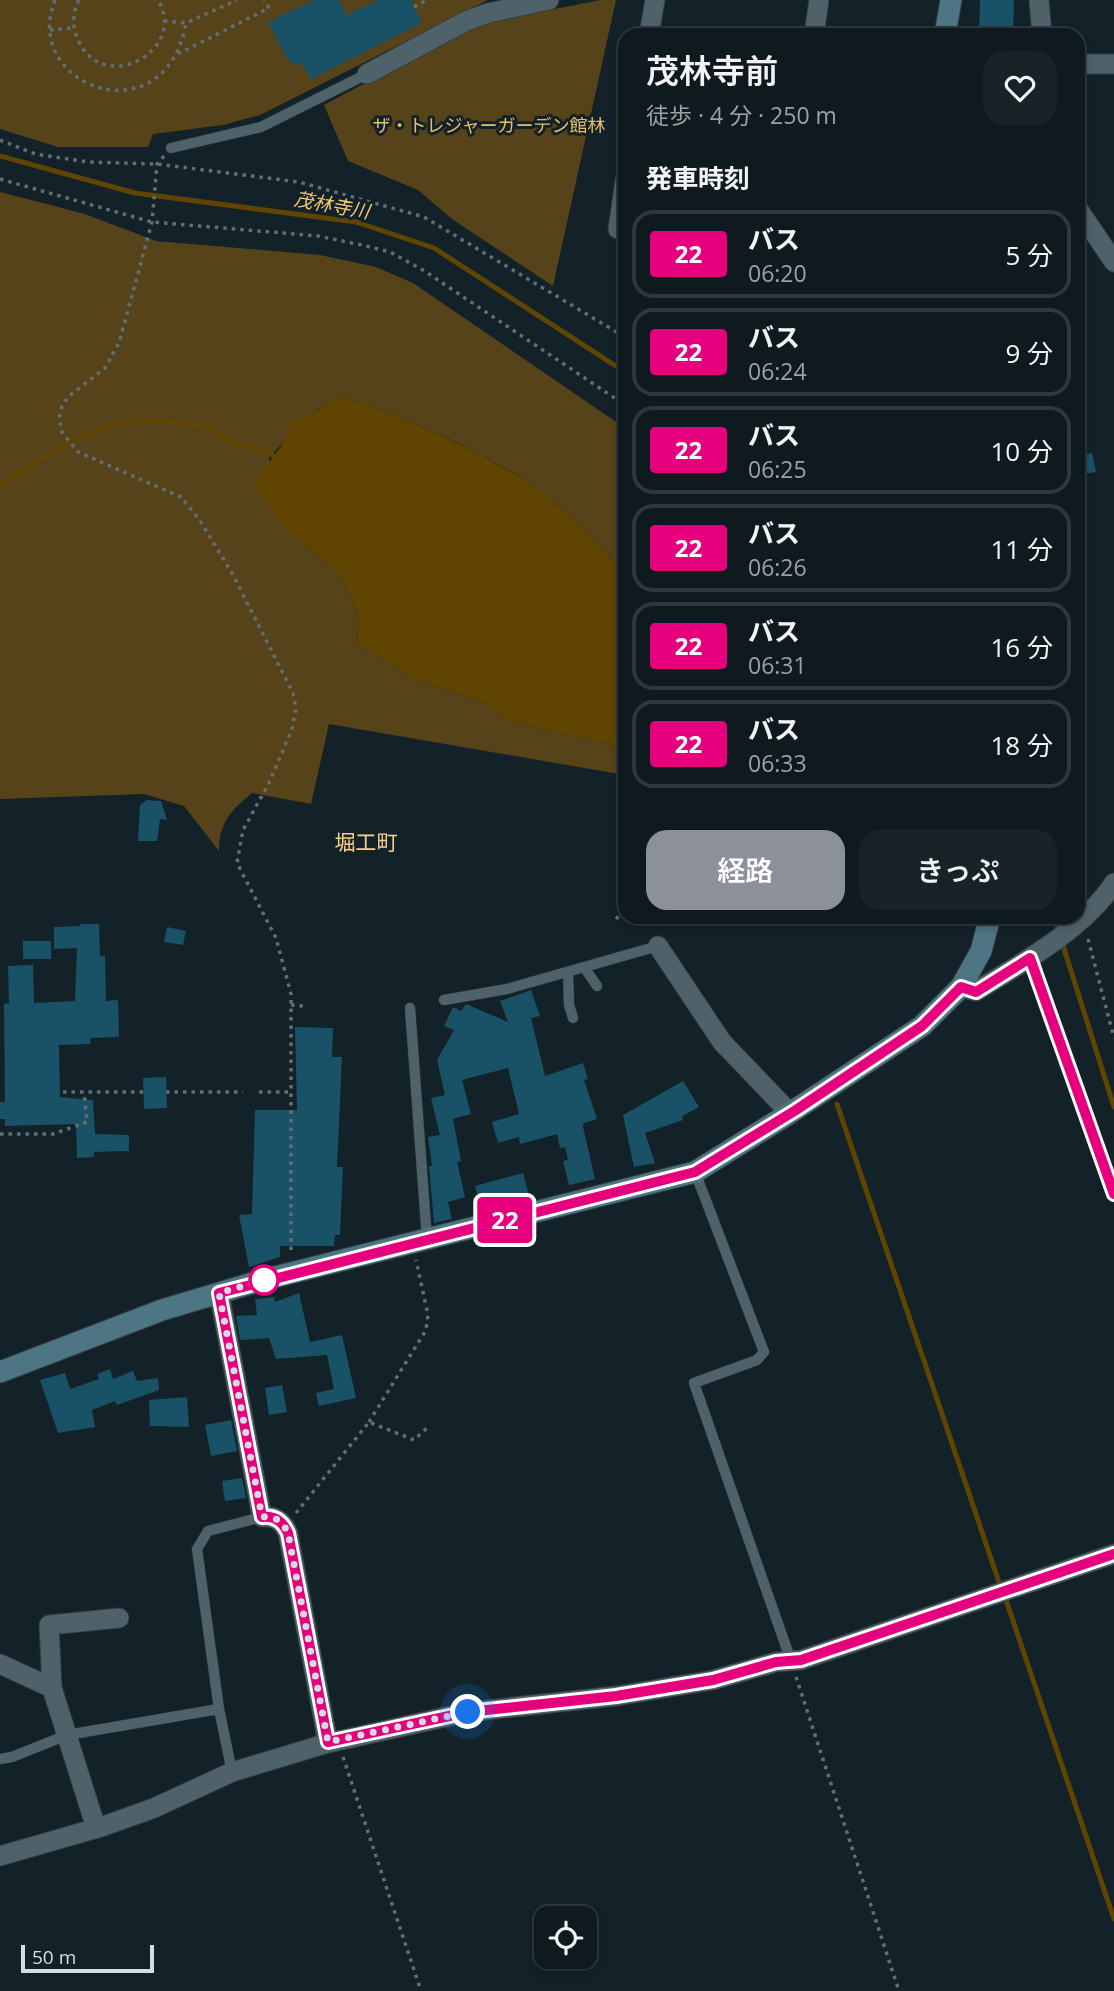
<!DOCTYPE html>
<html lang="ja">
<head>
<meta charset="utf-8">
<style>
	:root { --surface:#0e1a1e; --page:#172327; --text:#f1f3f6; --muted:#9ba1a4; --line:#2e383c; --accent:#8c9099 }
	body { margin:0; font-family:"Open Sans","Noto Sans JP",sans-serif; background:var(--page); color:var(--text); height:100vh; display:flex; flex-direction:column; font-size:26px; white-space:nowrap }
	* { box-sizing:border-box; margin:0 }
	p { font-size:23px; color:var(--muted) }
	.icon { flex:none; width:38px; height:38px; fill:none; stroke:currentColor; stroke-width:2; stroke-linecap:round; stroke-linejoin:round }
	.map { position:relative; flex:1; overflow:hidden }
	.details { position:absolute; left:618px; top:28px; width:467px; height:896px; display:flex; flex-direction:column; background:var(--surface); border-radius:21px; box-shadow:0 4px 10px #0003,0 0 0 2px var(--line) }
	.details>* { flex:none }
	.badge { padding:0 14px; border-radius:5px; font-size:24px; line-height:46px }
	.fabs { position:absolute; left:534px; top:1906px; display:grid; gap:14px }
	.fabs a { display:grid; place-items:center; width:63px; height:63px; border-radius:14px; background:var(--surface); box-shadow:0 4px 10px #0003,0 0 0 2px var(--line); font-size:35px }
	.scale { position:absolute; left:21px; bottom:18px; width:133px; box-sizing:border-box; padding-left:7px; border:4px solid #d4dee2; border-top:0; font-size:19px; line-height:24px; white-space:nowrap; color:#d4dee2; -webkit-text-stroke:5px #122228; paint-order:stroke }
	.you { position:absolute; width:35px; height:35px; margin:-18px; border:5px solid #fff; border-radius:50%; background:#1a73e8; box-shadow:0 0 0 10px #1a73e833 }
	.map>.badge { position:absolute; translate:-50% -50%; box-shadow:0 0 0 4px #fff }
	h2 { padding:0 28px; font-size:26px; line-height:63px }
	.round { display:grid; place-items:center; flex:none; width:74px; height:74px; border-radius:21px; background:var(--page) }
	.head { display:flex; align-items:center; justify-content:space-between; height:119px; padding:0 28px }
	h1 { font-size:33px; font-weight:600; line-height:52px }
	.primary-button { display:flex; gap:14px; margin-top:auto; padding:14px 28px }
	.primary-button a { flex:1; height:80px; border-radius:21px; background:var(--accent); color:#fff; font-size:28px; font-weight:600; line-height:80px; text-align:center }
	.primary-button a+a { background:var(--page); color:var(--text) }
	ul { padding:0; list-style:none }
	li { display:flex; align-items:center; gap:21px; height:88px; margin:0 14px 10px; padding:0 14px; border:4px solid var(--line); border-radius:21px }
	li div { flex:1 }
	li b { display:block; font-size:26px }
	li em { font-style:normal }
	li .badge { min-width:77px; font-weight:700; text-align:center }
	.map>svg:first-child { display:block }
	.green { fill:#574319 }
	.water { fill:#604402 }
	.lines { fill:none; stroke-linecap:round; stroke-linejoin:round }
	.stream { stroke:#604402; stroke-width:5 }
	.building { fill:#195266 }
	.lane-casing { stroke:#343e43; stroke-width:11 }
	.street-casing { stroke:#343e43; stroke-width:21 }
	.secondary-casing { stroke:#343e43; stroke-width:23 }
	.path { stroke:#616f74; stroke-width:3.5; stroke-dasharray:3.5 5; stroke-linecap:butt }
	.lane { stroke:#506269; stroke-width:10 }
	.street { stroke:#506269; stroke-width:19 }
	.secondary { stroke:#4d7583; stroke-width:21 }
	.line-casing { stroke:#fff; stroke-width:16 }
	.line { stroke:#e6007e; stroke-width:10 }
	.walk { stroke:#d4dee2; stroke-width:7; stroke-dasharray:0 12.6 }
	.stop-dot { fill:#fff; stroke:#e6007e; stroke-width:3.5 }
	.labels { text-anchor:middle; stroke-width:6; stroke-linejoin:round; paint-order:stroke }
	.park-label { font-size:18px; fill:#e9bd6a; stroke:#122228 }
	.water-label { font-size:19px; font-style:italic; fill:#f3c775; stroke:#122228 }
	.quarter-label { font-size:21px; fill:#f6d088; stroke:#122228 }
</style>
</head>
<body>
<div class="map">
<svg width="1114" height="1991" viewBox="0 0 1114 1991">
	<rect width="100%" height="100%" fill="#122228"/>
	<path class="green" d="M0,0H488L260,115L223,125L153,134L148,147H58L0,129Z
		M601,0H616L553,286L452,219L418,190L348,161L324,105L457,34L492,21Z
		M0,192L85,214L156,241L320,255L376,267L413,283L625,428V577C606,549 562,505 534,486C478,450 402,414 339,396L311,415L292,422L290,435L269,458L286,530L342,576L359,618L357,644L413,678L487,704L499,717L539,729L625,747V775L329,724L311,804L252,793C231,810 219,823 219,851L184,806L144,794L0,799Z"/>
	<path class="water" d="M339,396C402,414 477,450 534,486C562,505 606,549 625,577V747L539,729L499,717L487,704L413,678L357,644L359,618L342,576L286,530L253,484C264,465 290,442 291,422L311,415Z"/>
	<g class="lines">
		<path class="stream" d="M0,156L135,193L356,222L434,248L625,372
			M0,485C75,439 112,406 205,427C216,430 223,440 233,443C250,449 261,446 278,459
			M1054,917L1114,1107
			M837,1104L1001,1588
			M1005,1597L1114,1919"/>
	</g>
	<path class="building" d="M314,0H339L347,15L378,0H411L422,23L311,79L303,65L292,63L284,54L268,22Z
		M980,0H1014L1013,35H979Z
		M1092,453L1096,472L1078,475V456Z
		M147,800L161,801L167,820L160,819L157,841H138L140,805Z
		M80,924H99L100,956H105L106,1001L118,1000L119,1037L90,1038L91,1044L59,1045L60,1097L93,1100L95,1134L129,1135V1151L94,1152V1157L77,1158L76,1124L5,1126V1119H0V1102H5L4,1004L9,1003L8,966L33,965L34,1003L75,1001L77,948L54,949V927L81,926Z
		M167,927L186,931L183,945L164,942Z
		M23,941H51V959H23Z
		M531,990L540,1016L531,1018L545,1076L583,1063L588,1079L584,1080L597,1119L584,1123L583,1127L595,1179L569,1185L563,1161L568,1160L565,1147L560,1148L557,1134L520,1144L519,1137L498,1143L492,1122L519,1114L508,1068L462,1080L471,1114L453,1119L461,1161L457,1162L465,1197L448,1202L452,1219L434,1223L429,1166H432L428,1137L440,1135L431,1098L445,1095L437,1060L454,1030L444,1026L453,1007L461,1011L466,1004L508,1022L500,1001Z
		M295,1027L333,1028L332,1057H342L337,1167H343L340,1235H335L334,1246H280V1257L249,1267L239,1215L252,1214L255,1110H297Z
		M166,1077L167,1108L144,1109L143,1078Z
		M683,1081L699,1107L682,1116L683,1120L645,1133L655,1163L634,1167L623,1115Z
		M523,1173L530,1199L508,1203L506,1195L480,1203L475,1186Z
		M299,1293L310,1342L342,1335L356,1398L319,1406L316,1393L334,1389L327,1355L276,1359L269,1338L240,1340L236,1316L257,1315L255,1299L274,1297L275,1302Z
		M110,1369L113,1379L133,1371L137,1381L158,1378L159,1390L117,1405L115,1401L92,1410L95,1427L58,1433L40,1380L65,1373L70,1389L99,1379L97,1374Z
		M282,1385L287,1412L269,1415L265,1388Z
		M187,1397L189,1427L150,1426L149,1400Z
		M231,1420L237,1451L211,1456L205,1425Z
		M242,1478L246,1498L225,1501L222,1481Z"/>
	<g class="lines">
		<defs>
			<path id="lane" d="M171,148L261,127L367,74
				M1030,959L1114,1194
				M584,967L597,986
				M568,972L569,1005L573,1018
				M444,1000L507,989L658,946
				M410,1008L427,1239
				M695,1172L764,1352L757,1360L694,1383L791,1661
				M0,1759L12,1757L67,1735L219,1709
				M232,1772L219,1709L197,1549L208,1531L262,1517"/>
			<path id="street" d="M1039,0L1042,35
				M649,35L655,0
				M814,35L819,0
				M1078,64H1114
				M367,74L466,21L488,13L549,0
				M625,181L618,229L625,230
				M1078,209L1114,262
				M658,946L722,1042L790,1113
				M961,987L976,991C1021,964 1085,928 1114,883
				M219,1293L262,1517C275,1515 283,1522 288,1533L328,1743
				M0,1664L52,1688L96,1828
				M52,1688L49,1625L119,1618
				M0,1856L101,1827L154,1808L232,1772L328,1743L468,1712L616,1696L713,1680L776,1662L801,1660L1114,1554"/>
			<path id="secondary" d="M945,35L951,0
				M0,1372L162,1310L259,1281L695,1172L790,1113L922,1026L961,987L981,951L990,917"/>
		</defs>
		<use href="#lane" class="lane-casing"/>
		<use href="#street" class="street-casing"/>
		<use href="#secondary" class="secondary-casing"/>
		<path class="path" d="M55,0C20,86 165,140 186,23
			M79,0C72,13 72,28 79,42C104,95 188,51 158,0
			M414,7L427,0
			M164,21L186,23L237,0
			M50,30L74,28
			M178,54L269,8L264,0
			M0,140L35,154L89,162L157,164L299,182L424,217L625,337
			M164,156L157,164L152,222L119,343L105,368L68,397L62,406L59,418L62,432L78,452L181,497L199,519L232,573L293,693L296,709L292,729L269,783L243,830L237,863L276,938L291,994V1255
			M0,179L152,222L318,236L362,245L390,252L423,270L625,405
			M616,919L625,910
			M1088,939L1114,1038
			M291,1005L303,1006
			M63,1092H143
			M166,1092H243
			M259,1092H290
			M0,1134H53L87,1122L84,1092
			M369,1422L426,1330L428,1315L416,1260
			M296,1513L369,1422L414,1440L428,1427
			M796,1677L899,1991
			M343,1757L421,1991"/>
		<use href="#lane" class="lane"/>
		<use href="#street" class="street"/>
		<use href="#secondary" class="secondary"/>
	</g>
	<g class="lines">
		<defs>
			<path id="line" d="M1114,1194L1030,958L976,992L961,987L922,1026L796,1110L695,1172L219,1293L262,1517C275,1515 283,1522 288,1533L328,1742L468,1712L616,1696L713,1680L776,1662L801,1660L1114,1554"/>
		</defs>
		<use href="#line" class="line-casing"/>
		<use href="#line" class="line"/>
		<path class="walk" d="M264,1280L219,1293L262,1517C275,1515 283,1522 288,1533L328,1742L468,1712"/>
	</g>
	<circle class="stop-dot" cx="264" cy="1280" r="14"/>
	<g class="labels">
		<g class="park-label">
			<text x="489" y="132">ザ・トレジャーガーデン館林</text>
		</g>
		<g class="water-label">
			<text transform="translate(332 205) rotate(10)" y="7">茂林寺川</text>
		</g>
		<g class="quarter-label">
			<text x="366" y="850">堀工町</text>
		</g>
	</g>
</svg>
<div class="fabs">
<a><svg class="icon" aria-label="locate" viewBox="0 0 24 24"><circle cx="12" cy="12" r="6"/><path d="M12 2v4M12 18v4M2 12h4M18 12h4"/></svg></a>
</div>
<div class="scale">50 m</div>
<div class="you" style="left:468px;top:1712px"></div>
<b class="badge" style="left:505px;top:1220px;background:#e6007e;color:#fff">22</b>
<section class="details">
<div class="head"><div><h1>茂林寺前</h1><p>徒歩 · 4 分 · 250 m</p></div><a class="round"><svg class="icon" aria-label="heart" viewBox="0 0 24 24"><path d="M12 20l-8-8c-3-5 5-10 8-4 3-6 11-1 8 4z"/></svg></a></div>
<h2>発車時刻</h2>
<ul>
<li><span class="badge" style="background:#e6007e;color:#fff">22</span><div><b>バス</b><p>06:20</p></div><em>5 分</em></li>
<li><span class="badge" style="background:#e6007e;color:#fff">22</span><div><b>バス</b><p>06:24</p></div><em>9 分</em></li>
<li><span class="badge" style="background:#e6007e;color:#fff">22</span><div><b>バス</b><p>06:25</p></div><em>10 分</em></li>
<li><span class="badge" style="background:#e6007e;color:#fff">22</span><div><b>バス</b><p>06:26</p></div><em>11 分</em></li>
<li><span class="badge" style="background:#e6007e;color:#fff">22</span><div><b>バス</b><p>06:31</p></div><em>16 分</em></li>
<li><span class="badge" style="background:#e6007e;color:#fff">22</span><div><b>バス</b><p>06:33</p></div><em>18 分</em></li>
</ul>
<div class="primary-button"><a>経路</a><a>きっぷ</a></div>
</section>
</div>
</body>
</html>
